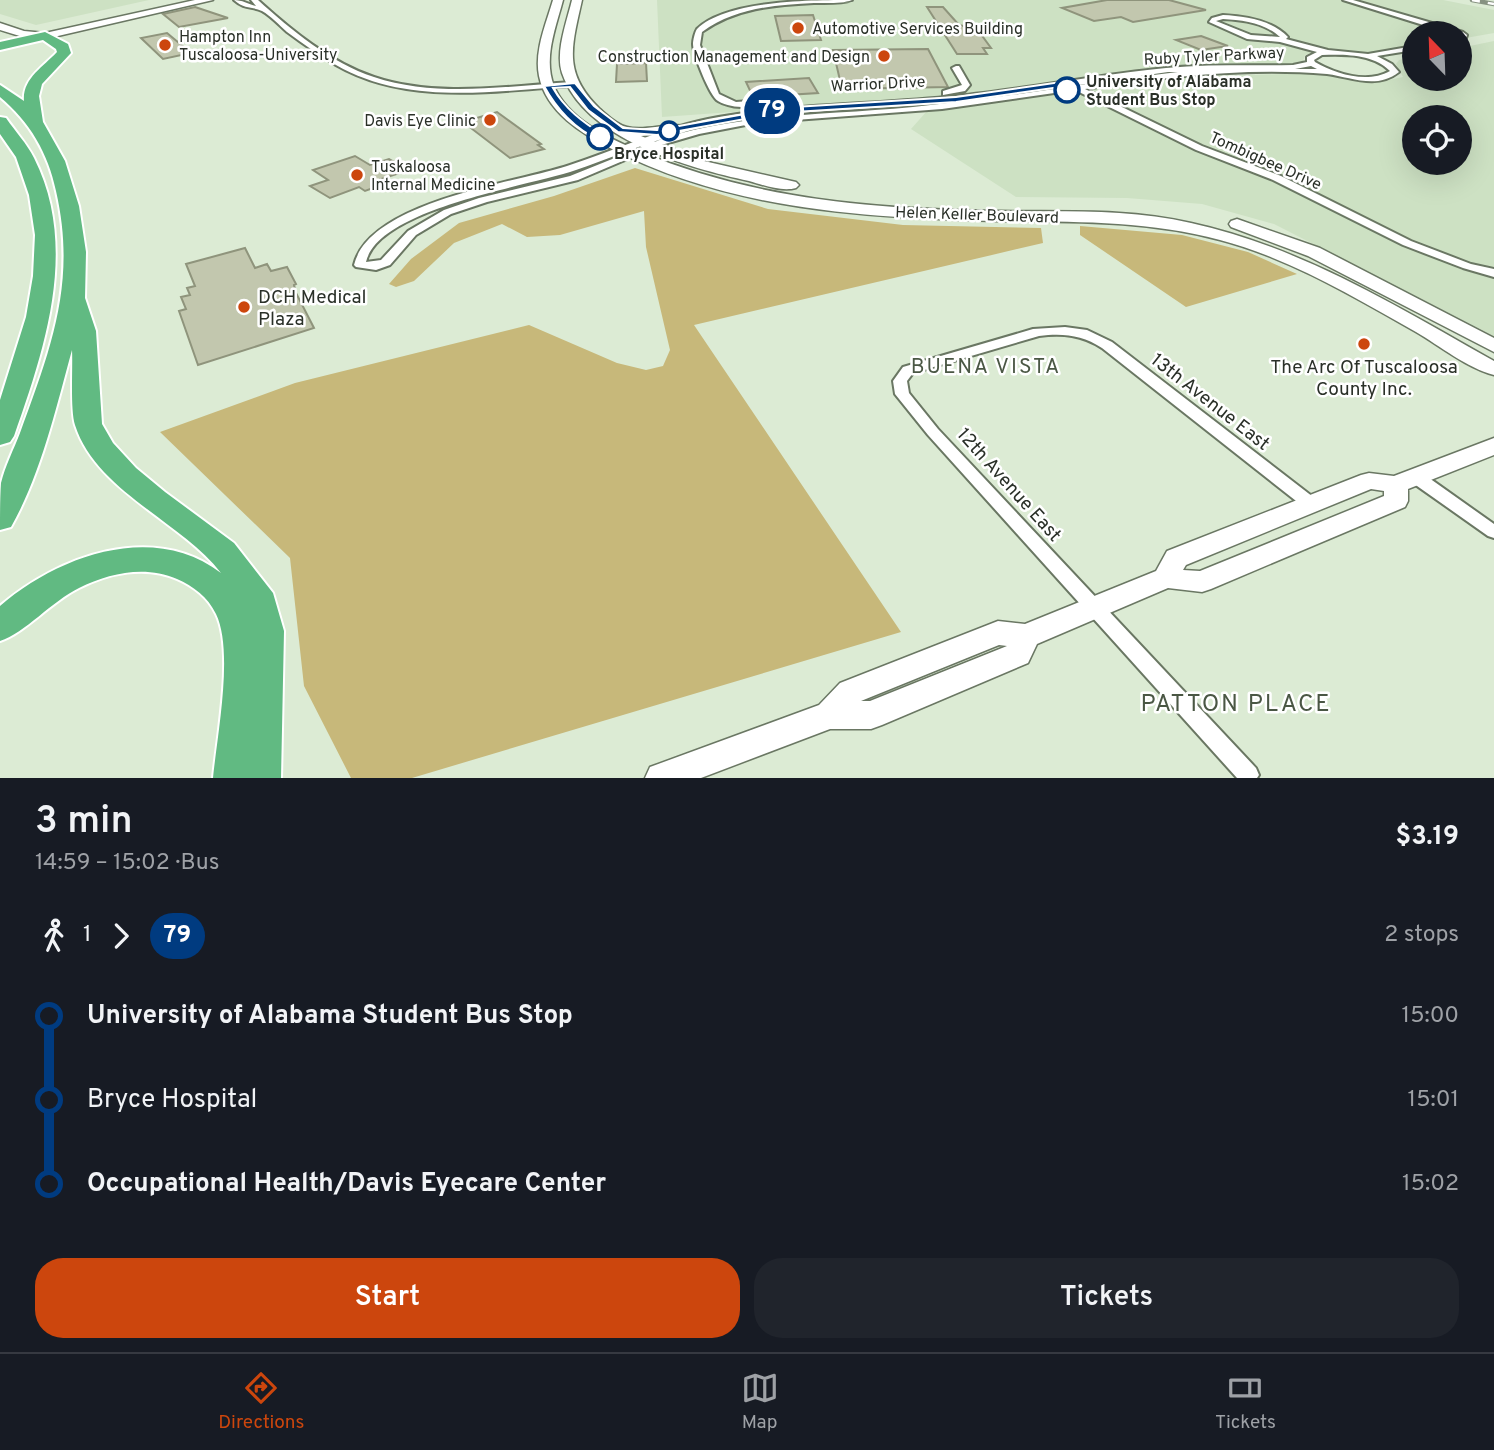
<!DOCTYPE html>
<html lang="en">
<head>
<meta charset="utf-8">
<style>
	:root { --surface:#171b24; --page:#20242c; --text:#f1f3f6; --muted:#9ea1a6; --line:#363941; --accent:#cc460d }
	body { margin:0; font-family:Overpass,sans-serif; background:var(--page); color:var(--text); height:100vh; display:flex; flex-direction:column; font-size:26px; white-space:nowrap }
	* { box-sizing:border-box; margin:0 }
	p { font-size:23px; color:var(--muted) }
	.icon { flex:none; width:38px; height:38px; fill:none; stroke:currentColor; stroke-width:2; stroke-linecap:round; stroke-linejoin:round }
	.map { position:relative; height:778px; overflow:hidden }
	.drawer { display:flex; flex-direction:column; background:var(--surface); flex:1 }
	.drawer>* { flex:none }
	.badge { padding:0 14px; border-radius:23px; font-size:24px; line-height:46px }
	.needle { width:46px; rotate:337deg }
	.tools { position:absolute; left:1402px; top:21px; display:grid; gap:14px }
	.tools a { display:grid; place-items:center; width:70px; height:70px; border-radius:50%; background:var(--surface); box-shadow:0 7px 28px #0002; font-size:35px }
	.map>.badge { position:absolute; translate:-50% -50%; box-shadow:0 0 0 4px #fff }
	.legs { display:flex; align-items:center; gap:10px; height:77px; padding:0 35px; font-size:23px }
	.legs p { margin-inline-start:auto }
	.summary { display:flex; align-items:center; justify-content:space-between; height:119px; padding:0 35px }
	h1 { font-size:38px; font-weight:600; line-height:52px }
	.cta { display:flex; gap:14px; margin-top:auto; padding:14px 35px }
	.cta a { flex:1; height:80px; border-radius:28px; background:var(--accent); color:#fff; font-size:28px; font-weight:600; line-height:80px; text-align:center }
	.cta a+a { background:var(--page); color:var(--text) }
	ul { padding:0 35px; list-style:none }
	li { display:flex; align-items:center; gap:24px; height:84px; font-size:26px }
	li i { display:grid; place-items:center; width:10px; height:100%; margin:0 9px; background:currentColor }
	li i::after { content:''; width:18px; height:18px; margin:-9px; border:5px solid; border-radius:50%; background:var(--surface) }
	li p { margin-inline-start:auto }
	li:first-child i { background:linear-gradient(#0000 50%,currentColor 0) }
	li:last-child i { background:linear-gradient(currentColor 50%,#0000 0) }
	.menu { display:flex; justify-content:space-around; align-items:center; height:98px; border-top:2px solid var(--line); background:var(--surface); font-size:19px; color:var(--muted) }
	.menu a { display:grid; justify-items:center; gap:4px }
	.menu .on { color:var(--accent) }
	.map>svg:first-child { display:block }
	.built { fill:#cde1c3; fill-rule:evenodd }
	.green { fill:#c7b87a }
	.building { fill:#c2c7ae; stroke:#8f947c; stroke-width:2 }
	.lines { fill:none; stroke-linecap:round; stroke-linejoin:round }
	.street-casing { stroke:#6a7763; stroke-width:4 }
	.secondary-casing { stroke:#6a7763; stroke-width:3 }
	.highway-casing { stroke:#fff; stroke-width:4 }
	.street { fill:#fff; fill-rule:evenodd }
	.secondary { fill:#fff; fill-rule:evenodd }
	.highway { fill:#61ba82; fill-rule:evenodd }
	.rail-casing { stroke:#879282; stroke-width:4.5 }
	.rail { stroke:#fff; stroke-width:2.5; stroke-dasharray:8; stroke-linecap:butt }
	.line-1 { fill:#003b80; stroke:#fff; stroke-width:2 }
	.poi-dot { fill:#cc460d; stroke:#fff; stroke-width:2.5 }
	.stop-1-dot { fill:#fff; stroke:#003b80; stroke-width:3.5 }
	.labels { text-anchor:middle; stroke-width:5; stroke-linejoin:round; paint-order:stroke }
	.far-poi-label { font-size:16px; fill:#2a3028; stroke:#fff; text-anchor:start }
	.far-street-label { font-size:16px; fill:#2a3028; stroke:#fff }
	.far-stop-label { font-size:16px; font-weight:bold; fill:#2a3028; stroke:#fff; text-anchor:start }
	.poi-label { font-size:19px; fill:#2a3028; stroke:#fff; text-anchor:start }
	.street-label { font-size:19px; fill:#2a3028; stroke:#fff }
	.neighbourhood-label { font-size:21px; letter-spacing:2px; fill:#4a5744; stroke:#fff }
	.near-neighbourhood-label { font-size:24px; letter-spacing:2px; fill:#4a5744; stroke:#fff }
</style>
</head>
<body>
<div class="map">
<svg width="1494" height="778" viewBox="0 0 1494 778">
	<rect width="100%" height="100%" fill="#dcebd4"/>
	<path class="built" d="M0,0H149L36,25L0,14Z
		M657,0H1443L1494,10V33L1460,39V33H1414V47L1377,53L1328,50L1305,55L1303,61L1293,65L1177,68L955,96L662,117Z
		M1494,41V336L1274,224L1202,204L1127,198L1016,197L911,129L927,111L1168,78L1310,73L1384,81L1403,77L1396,64L1399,60L1414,57V79H1460V48ZM1414,117H1460V163H1414Z"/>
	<path class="green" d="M635,168L768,209L903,225L1041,228L1043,243L694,325L901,632L412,778H351L304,686L290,558L160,432L295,383L529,325L617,363L646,370L663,366L670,350L646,247L644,211L560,235L527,237L502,224L454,243L414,281L396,287L389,284L411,259L459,223L554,196Z
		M1080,226L1182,235L1248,252L1297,274L1186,307L1080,235Z"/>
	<path class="building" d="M1107,0H1169L1206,10L1133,22L1121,17L1094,21L1062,8Z
		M195,7L228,18L179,27L163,14Z
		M927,7H943L959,25L977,29L991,48H983L987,54H957Z
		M813,15L821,40L781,41L775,16Z
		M167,33L191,53L163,59L141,38Z
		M1201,36L1228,46L1201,50L1176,40Z
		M928,49L948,87L842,89L833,50Z
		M646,63L647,81L616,82L617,64Z
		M809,78L818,93L753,97L746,82Z
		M497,112L541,144L538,145L544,149L510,158L463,122Z
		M355,156L370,165L389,159L409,170L381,179L387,183L365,191L359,187L330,198L310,186L328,180L313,170Z
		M245,248L255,268L267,264L271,271L287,267L296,284L294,285L296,293L314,328L198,365L179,311L186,309L181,297L190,295L187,288L195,286L186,264Z"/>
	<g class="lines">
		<defs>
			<path id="street" d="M234,0C242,0 248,4 256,6L251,0H258C291,30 331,63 374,77C436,98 508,86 572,82L576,84L572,86C494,91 407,106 336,65C319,55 303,44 287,32C279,25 271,16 262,11C252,6 245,10 234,0Z
				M852,0C842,4 826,3 814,3C774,5 735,8 702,32L700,45L719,94L736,102L776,99L780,102L776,105C758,106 735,111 718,101C710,97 693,54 693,44C693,40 695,32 697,29C726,0 813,0 852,0Z
				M1343,0H1353L1463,32L1467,35L1463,47H1460V33H1449Z
				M1223,15C1245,16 1272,20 1288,37L1286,39L1328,50L1368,54L1414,46V50L1377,56L1392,64L1399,72C1376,90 1351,77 1327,74C1247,67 1164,77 1085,89L1202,146L1281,176L1411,241L1471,264L1494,269V277L1463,268L1403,245L1273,180L1196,150L1075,90L942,109L756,123L699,134L658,146L578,180L487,202L451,214L416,235L390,265L376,270L356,267L354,265C369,202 514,183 567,166C614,151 659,129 708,119C790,103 873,105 956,96C1026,89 1096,75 1166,68C1208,64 1251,66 1293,65L1307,62V57L1317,52L1280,42L1247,39L1209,22L1212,18ZM1223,19C1243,20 1265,23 1280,37L1251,35L1216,21ZM1322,55C1344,54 1374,54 1390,71C1367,84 1336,74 1315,62L1314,60ZM1311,66L1317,69H1295ZM1168,72H1178C1089,82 1002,98 913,107C831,115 750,113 670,136C763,108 860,111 956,102C1027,94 1097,82 1168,72ZM662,139L570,176L479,198L444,210L408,231L381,260L366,262C378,208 530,186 576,170C605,160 633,148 662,139Z
				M956,66H959L970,85L965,91L943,95V91L962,85L952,68Z
				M1065,327L1087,330L1112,342L1317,500L1319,504L1317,508H1305L1102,348C1082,335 1063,333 1039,336L913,373L907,381L909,393L938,429L1256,768L1259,775L1257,778H1237L928,435L895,394L893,381L903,367L1033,329Z
				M1416,472L1422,473L1494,524V538L1488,536L1410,481L1408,477L1410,473Z"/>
			<path id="secondary" d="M195,0H213L45,39L23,37L0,30V23L24,31L45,33Z
				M553,0H563C556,27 543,58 554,86C568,119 608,138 639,151C754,200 876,209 999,211C1063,212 1128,208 1191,223C1301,247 1396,306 1494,361V375C1467,368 1440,346 1416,332C1354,297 1289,258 1220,240C1146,220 1073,222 998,221C867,218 730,210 612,149C582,134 546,112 539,76C534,51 546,24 553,0Z
				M572,0H582C572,46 562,73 600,109C607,115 617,125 627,127C646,132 667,122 686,126L688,129L681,133L641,136L704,161L796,182L799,185L796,188C782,192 763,185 749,181C689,168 584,139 562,73C555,52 567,21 572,0Z
				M1237,219L1320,248L1494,338V352L1308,256L1231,227L1229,224L1231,221Z
				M1494,438V455L1408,489V501L1405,507L1211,589L1202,592L1168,588L1037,644L1028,663L882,725L871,729H830L701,778H645L650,767L819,705L840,683L998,621L1025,624L1156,571L1167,551L1361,475L1369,473L1394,476ZM1371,489L1384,491V496L1200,571L1183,570L1186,565ZM999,645L1007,646L870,701H861Z"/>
			<path id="highway" d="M45,32L68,44L71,53L42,84L39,96L43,122L65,161L79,206L86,252L85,298L96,331L102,424L113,443L136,468L165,492L234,543L273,593L284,631L281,778H213C217,736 234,651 216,614C208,597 193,586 177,579C145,565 109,573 79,588C52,601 25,633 0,641V606C58,556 153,521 221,573C182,522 96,491 75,425C70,409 73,368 72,350C56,408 41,474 11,527L0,530C0,516 0,497 1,483C5,466 14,449 20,433C51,348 77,282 56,191C48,153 30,122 0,97V85L24,101C22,79 43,67 57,52L56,49L43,40L0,50V42Z
				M0,117L6,118C15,131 27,144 34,158C79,247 45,348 14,436L10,442L0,445V400L26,317L33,276L35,235L29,195L16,157L0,134Z"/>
		</defs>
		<use href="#street" class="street-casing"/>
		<use href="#secondary" class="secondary-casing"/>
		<use href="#highway" class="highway-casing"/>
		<use href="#street" class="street"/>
		<use href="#secondary" class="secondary"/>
		<use href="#highway" class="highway"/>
		<defs>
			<path id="rail" d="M1472,0L1494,4"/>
		</defs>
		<use href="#rail" class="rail-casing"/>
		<use href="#rail" class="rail"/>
	</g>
	<path class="line-1" d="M1068,81L1082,88L1065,91V88L1069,87L1067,86L956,102L778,113L657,135L618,132L588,110L570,87L553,88C565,109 583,122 603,135L604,137L600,140C575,130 556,108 544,86L575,83L594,106L623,128L657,130L778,108L956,97Z"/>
	<g class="poi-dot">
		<circle cx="798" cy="28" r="7"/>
		<circle cx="165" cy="45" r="7"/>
		<circle cx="884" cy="56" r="7"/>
		<circle cx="490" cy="120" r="7"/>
		<circle cx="357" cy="175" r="7"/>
		<circle cx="244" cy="307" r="7"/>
		<circle cx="1364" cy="344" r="7"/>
	</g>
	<g class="stop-1-dot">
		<circle cx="1067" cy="90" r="12"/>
		<circle cx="669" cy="131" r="9"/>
		<circle cx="600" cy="137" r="12"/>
	</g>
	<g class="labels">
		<g class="far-poi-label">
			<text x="812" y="34">Automotive Services Building</text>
			<text x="179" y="42">Hampton Inn<tspan x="179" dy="18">Tuscaloosa-University</tspan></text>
			<text x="870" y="62" text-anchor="end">Construction Management and Design</text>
			<text x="476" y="126" text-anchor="end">Davis Eye Clinic</text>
			<text x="371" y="172">Tuskaloosa<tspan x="371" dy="18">Internal Medicine</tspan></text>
		</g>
		<g class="far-street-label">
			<text transform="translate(1214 55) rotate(-3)" y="6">Ruby Tyler Parkway</text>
			<text transform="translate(878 83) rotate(-3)" y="6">Warrior Drive</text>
			<text transform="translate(1266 160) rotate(24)" y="6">Tombigbee Drive</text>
			<text transform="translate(977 214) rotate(2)" y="6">Helen Keller Boulevard</text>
		</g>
		<g class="far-stop-label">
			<text x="1086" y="87">University of Alabama<tspan x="1086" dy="18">Student Bus Stop</tspan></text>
			<text x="669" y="159" text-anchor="middle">Bryce Hospital</text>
		</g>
		<g class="poi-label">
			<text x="258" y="303">DCH Medical<tspan x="258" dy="22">Plaza</tspan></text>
			<text x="1364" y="373" text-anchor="middle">The Arc Of Tuscaloosa<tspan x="1364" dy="22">County Inc.</tspan></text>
		</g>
		<g class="street-label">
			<text transform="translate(1211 401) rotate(38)" y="7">13th Avenue East</text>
			<text transform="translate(1010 484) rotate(48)" y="7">12th Avenue East</text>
		</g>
		<g class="neighbourhood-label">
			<text x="986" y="373">BUENA VISTA</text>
		</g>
		<g class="near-neighbourhood-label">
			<text x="1236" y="711">PATTON PLACE</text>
		</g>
	</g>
</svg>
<div class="tools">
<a><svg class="needle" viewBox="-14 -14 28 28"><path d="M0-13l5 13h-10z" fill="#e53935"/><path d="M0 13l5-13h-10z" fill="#9ea1a6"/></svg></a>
<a><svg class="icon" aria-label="locate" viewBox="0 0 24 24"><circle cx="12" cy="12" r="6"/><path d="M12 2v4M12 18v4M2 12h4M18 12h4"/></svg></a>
</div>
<b class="badge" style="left:772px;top:111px;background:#003b80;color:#fff">79</b>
</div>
<section class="drawer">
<div class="summary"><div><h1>3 min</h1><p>14:59 – 15:02 · Bus</p></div><b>$3.19</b></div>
<div class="legs"><svg class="icon" aria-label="walk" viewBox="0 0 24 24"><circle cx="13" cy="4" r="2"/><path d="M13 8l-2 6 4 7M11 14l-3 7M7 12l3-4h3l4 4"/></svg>1<svg class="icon" aria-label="forward" viewBox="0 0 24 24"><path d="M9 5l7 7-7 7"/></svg><b class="badge" style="background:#003b80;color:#fff">79</b><p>2 stops</p></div>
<ul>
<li><i style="color:#003b80"></i><b>University of Alabama Student Bus Stop</b><p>15:00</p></li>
<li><i style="color:#003b80"></i><span>Bryce Hospital</span><p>15:01</p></li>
<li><i style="color:#003b80"></i><b>Occupational Health/Davis Eyecare Center</b><p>15:02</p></li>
</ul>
<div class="cta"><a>Start</a><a>Tickets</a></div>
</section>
<nav class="menu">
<a class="on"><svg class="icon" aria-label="directions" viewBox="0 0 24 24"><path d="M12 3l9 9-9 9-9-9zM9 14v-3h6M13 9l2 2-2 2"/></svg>Directions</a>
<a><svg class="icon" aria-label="map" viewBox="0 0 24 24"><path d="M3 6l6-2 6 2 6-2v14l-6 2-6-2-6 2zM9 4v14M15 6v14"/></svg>Map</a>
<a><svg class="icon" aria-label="tickets" viewBox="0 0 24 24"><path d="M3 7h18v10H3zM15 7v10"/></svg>Tickets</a>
</nav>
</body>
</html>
